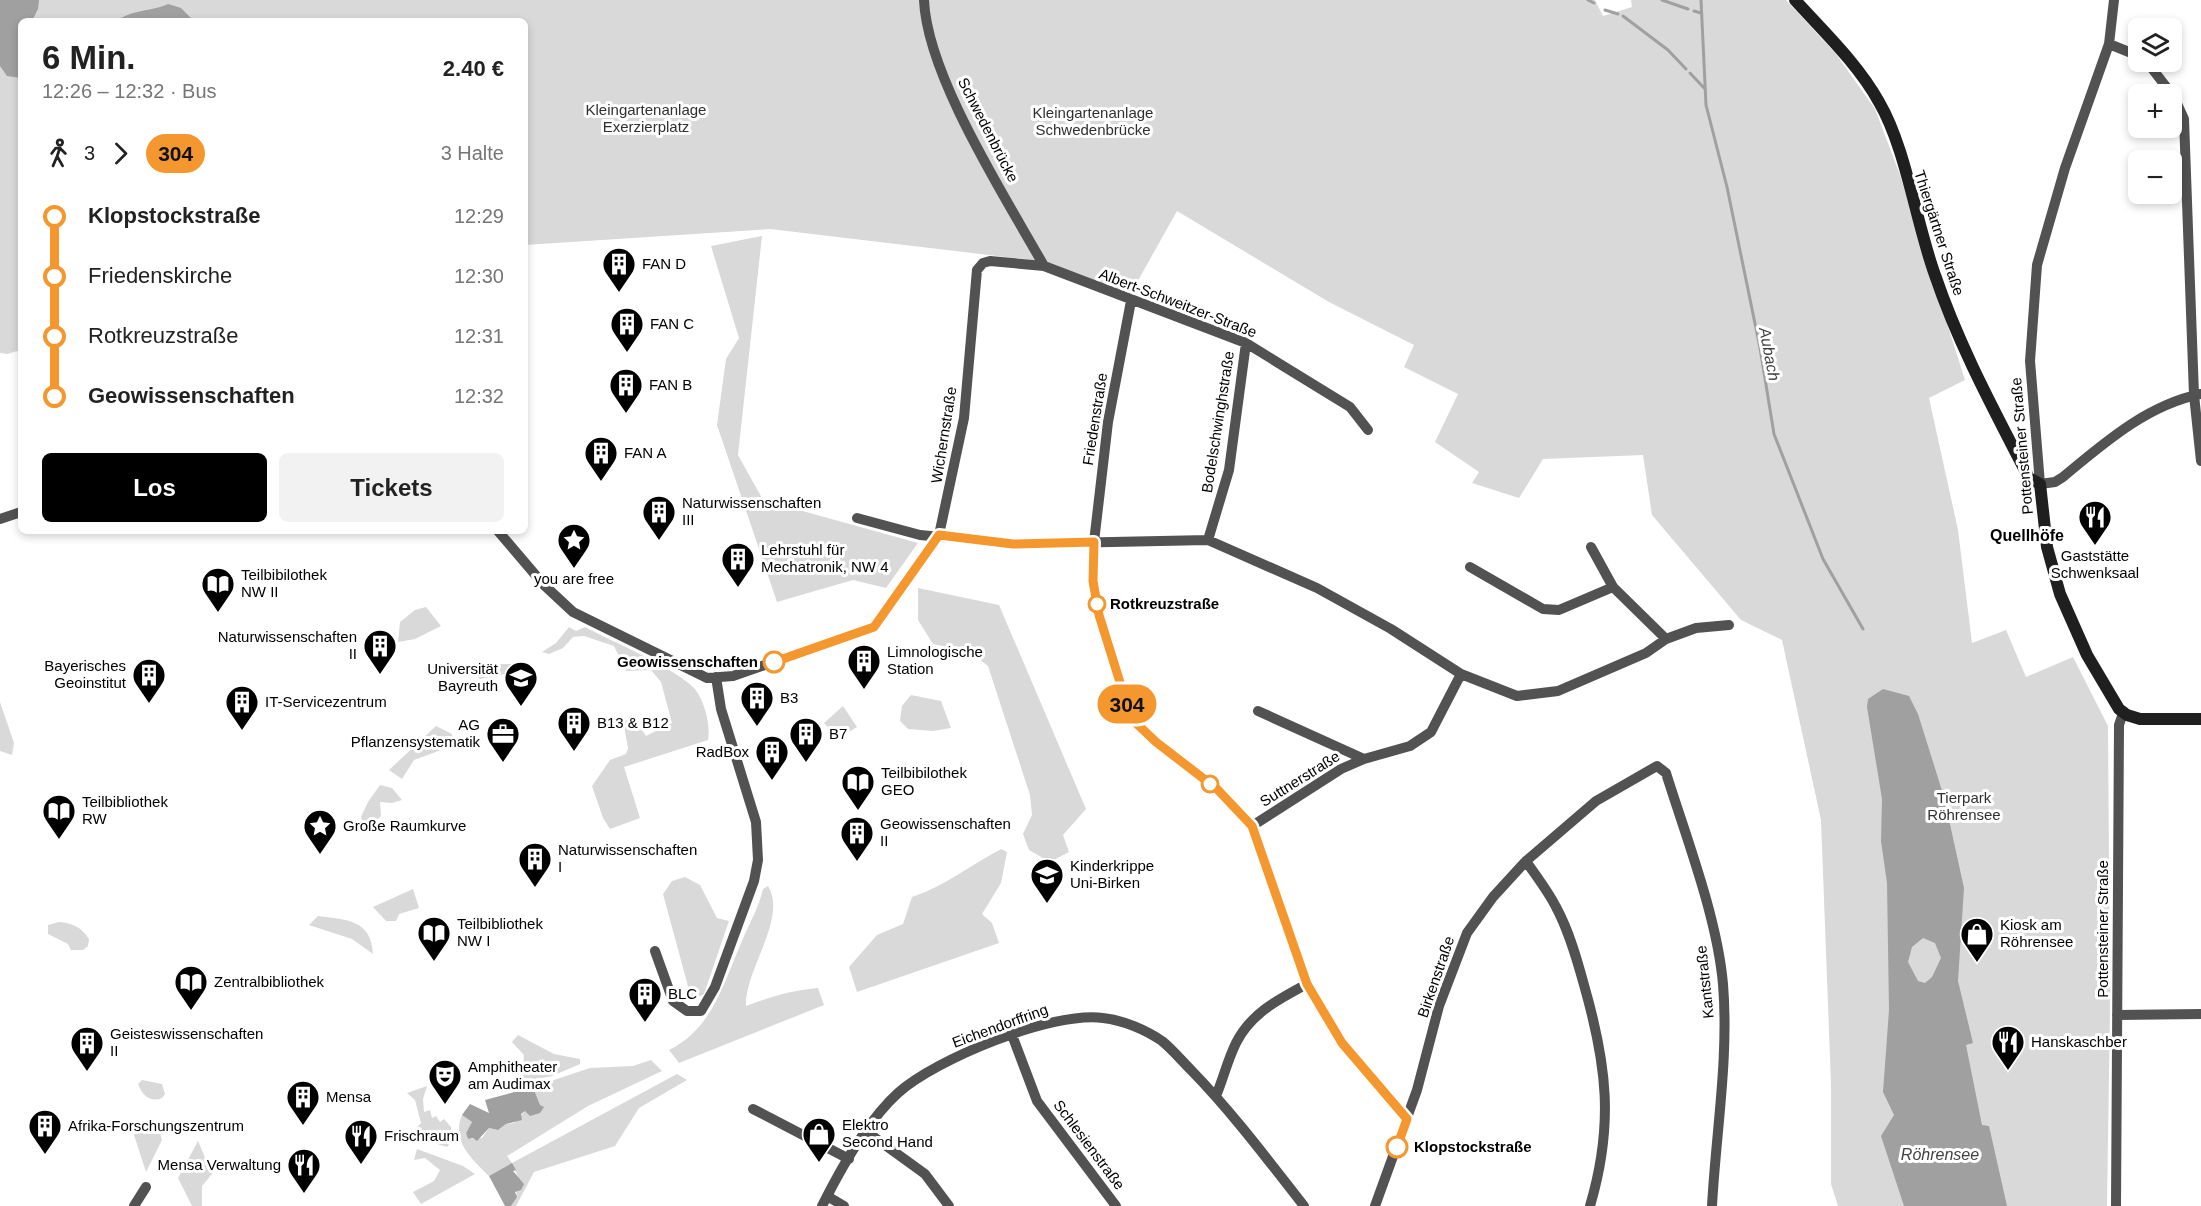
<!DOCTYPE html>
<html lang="de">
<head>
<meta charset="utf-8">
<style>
	:root { --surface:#fff; --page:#f2f2f2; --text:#222; --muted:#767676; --accent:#000 }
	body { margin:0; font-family:Helvetica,sans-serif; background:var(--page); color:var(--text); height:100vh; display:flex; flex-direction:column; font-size:22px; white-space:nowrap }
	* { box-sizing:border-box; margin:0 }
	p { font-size:20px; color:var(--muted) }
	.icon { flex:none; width:33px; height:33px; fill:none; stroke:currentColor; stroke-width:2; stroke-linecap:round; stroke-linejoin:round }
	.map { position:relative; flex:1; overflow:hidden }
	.sheet { position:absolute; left:18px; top:18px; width:510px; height:516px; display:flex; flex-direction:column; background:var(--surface); border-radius:9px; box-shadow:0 3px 9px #0003 }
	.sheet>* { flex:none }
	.badge { padding:0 12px; border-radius:20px; font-size:21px; line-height:39px }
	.buttons { position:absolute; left:2128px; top:18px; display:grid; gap:12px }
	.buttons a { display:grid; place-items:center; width:54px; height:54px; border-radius:9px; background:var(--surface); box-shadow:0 3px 9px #0003; font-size:30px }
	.map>.badge { position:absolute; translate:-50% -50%; box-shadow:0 0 0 3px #fff }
	.legs { display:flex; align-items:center; gap:9px; height:66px; padding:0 24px; font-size:20px }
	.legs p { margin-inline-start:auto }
	.summary { display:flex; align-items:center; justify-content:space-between; height:102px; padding:0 24px }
	h1 { font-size:33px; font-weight:600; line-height:45px }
	.cta { display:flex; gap:12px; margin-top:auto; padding:12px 24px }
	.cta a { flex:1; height:69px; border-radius:9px; background:var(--accent); color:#fff; font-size:24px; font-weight:600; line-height:69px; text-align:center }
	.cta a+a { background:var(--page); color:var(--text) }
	ul { padding:0 24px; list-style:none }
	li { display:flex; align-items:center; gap:21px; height:60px; font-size:22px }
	li i { display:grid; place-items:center; width:9px; height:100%; margin:0 8px; background:currentColor }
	li i::after { content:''; width:15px; height:15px; margin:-8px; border:4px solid; border-radius:50%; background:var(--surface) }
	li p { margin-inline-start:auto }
	li:first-child i { background:linear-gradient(#0000 50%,currentColor 0) }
	li:last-child i { background:linear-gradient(currentColor 50%,#0000 0) }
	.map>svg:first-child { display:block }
	.green { fill:#d9d9d9 }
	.water { fill:#a0a0a0; fill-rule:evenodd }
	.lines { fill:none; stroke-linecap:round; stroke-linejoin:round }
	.stream { stroke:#a0a0a0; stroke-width:3 }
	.street { stroke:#525252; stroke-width:10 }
	.secondary { stroke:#1f1f1f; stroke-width:12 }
	.line-1-casing { stroke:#fff; stroke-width:14 }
	.line-1 { stroke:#f3972e; stroke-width:9 }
	.stop-1-dot { fill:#fff; stroke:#f3972e; stroke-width:3 }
	.labels { text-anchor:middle; stroke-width:6; stroke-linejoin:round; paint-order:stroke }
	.park-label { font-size:15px; fill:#303030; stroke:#fff }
	.street-label { font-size:15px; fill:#000; stroke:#fff }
	.poi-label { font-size:15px; fill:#000; stroke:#fff; text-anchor:start }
	.stop-label { font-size:15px; font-weight:bold; fill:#000; stroke:#fff; text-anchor:start }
	.water-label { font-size:16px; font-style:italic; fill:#414141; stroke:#fff }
	.neighbourhood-label { font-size:16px; font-weight:bold; fill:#000; stroke:#fff }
</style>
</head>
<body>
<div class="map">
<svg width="2201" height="1206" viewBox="0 0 2201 1206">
	<rect width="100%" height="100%" fill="#fff"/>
	<path class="green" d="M0,0H1595L1603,16L1632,7L1631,0H1786L1836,54L1875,109L1900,175L1965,380L1929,398L1958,530L1972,643L2006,630L2026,677L2073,657L2108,726L2110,1009L2107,1206H1838L1831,1184V1084L1821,820L1782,640L1741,620L1652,515L1643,455L1543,459L1519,498L1472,483L1479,472L1435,442L1458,394L1404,367L1414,345L1329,302L1177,211L1131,293L1031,260L770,229L525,245V21H21V350L7,354L0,353Z
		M762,236L738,455L763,500L918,543L886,588L853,580L777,602L717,425L726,359L739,338L711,246Z
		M918,588L999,605L1086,809L1063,835L1069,852L1050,862L1029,850L1023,834L1032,815L1030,795L988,666L970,652L933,644L918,620Z
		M426,607L441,626L415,639L398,642L400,622L415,610Z
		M569,627L576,631L585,627C613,642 673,667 694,688C704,699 711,725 708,740L624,767L640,818L610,829L603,818L592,786L610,760L626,754L628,748L623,720L637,722L646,736L672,723L661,682L651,670L626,671L614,646L584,636L573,637L563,648L549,654L542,652L556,643Z
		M492,664H512L520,671L480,679L470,670Z
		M911,695L941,701L951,728L933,731L908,729L900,721L902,706Z
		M0,702L14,743L12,755L0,751Z
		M843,706L857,727L838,739L824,723Z
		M436,726L452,734V746L414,760L402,779L389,770Z
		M380,785L392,788L402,800L392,803L380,802L381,816L365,831L361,817L368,802Z
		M1001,849L1007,852L1001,883L982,914L992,923L999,943L857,992L849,967L877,935L903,924L912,897C943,887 971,865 1001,849Z
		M685,877L700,885L717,918L729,921L704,994L692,1001L663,894L672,881Z
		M768,886C788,918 744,971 746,1006C769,997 793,990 818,988L824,1005L679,1063L669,1050C713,1028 723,984 742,941C749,924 759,907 763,889Z
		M413,889L419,908L399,914L396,921H386L373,907Z
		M318,916C347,920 371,919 373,954L352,939L309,925Z
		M59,922C73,923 81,927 89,939L88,946L83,950H71L68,944L48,934V925Z
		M518,1035L554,1054L580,1059V1064L552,1076L522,1082L524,1055L512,1042Z
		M651,1060L662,1071L588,1106L507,1156L512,1163L677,1074L687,1080L639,1108L615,1146L534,1172L516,1206H511L516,1197L518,1177L512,1164L489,1176C472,1159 451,1141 462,1115L472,1122L466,1133L468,1139L482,1138L489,1128L498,1130L506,1124L514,1123L526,1110L540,1105L533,1087L590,1068L633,1066Z
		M142,1080L162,1084L165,1094L162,1098C150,1103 142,1095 138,1084Z
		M427,1086L423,1099L424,1112L430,1110L432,1118L436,1116L440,1122L444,1119L451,1127L452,1140L447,1147L418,1138L412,1132L421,1123L415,1100L407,1093Z
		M145,1124L159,1130L162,1140L146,1172L134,1135L139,1126Z
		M198,1141L212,1174L202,1186V1206H192L178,1178Z
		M417,1149L463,1166L475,1174L421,1204L413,1192L434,1181L440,1170L425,1158L414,1160Z"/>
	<path class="water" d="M0,0H39L38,9L32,21H21V78L7,76L0,66Z
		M168,4L181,8L194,21H117C132,9 151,12 168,4Z
		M1883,689L1909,696L1918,714L1944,797L1964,888L1958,981L1973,1043L1966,1045L1982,1125L1989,1126L2007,1206H1904L1881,1136L1894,1115L1883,1092L1889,1010L1887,883L1881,841L1882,799L1867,707L1868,699ZM1923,938L1935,943L1941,958L1932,977L1925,983L1918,981L1908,962L1912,947Z
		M533,1087L540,1105L544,1107L540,1113L530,1116L525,1111L521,1114L522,1120L506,1124L498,1130L489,1128L477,1141L473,1138L468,1139L466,1133L472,1122L462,1115L470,1104L489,1113L485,1100Z
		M512,1163L516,1170L513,1171L524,1184L521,1190L515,1192L517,1197L511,1206H505L489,1176Z"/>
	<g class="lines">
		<path class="stream" d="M1588,0L1594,3
			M1662,0L1688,9
			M1701,0L1706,105L1727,187L1760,348L1774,434L1823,559L1863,629
			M1605,10L1618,14
			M1694,11L1701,13
			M1623,16L1668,50L1686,69
			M1690,73L1705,89"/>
		<path class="street" d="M924,0C927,76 1006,198 1044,266
			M2114,0L2109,44L2065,168L2037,265L2030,361L2040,484L2055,482L2063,477C2104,443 2147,405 2201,394
			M2109,44L2139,56
			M2147,62L2174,97L2184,119L2194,395L2201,461
			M1131,301L1108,422L1094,542L1093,581L1099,615L1128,708L1136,723L1156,742L1217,789L1252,826L1307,984L1342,1043L1407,1119
			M857,518L920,535L1013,544L1208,540L1317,588L1391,629L1461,674L1517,696L1558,691L1646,653L1666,639L1696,628L1729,625
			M0,519L21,512
			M498,531L544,585L573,612L707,678L733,676L874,627L885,611
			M939,535L964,418L977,270L983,263L990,261L1044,266L1246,343L1350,407L1368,430
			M1208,540L1229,470L1246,343
			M1591,547L1613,587L1666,639
			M1470,567L1543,609L1559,610L1613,587
			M1258,711L1364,759
			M1252,826L1341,769L1364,759L1410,746L1431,732L1461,674
			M1526,861C1536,876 1548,891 1556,907C1569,931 1577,959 1584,985C1607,1065 1614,1125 1590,1206
			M655,951L673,1001L687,1011H701L715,987L754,881L758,860L756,822L721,709L716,677
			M2117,1015L2201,1014
			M1012,1035L1037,1101L1116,1206
			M1216,1096C1223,1079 1228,1059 1236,1043C1251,1013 1279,999 1307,984
			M753,1109L849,1159
			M867,1132L925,1174L949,1206
			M827,1196L844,1206
			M134,1206L146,1187
			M822,1206C840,1170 868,1120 898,1093C936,1059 1052,1011 1103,1018C1123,1020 1146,1030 1162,1041C1172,1049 1182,1061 1191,1070C1232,1112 1268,1160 1304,1206
			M1375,1206L1417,1090L1439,1006L1467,933L1493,897L1526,861L1596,801L1657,766L1666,773C1686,837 1717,917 1723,984C1729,1058 1716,1132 1712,1206
			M2116,1206L2119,725L2123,713"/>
		<path class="secondary" d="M1795,0C1824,32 1858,64 1879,102C1906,148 1916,223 1935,275C1959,346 1995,412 2029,478L2040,484L2047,547L2060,594L2087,655L2119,709L2127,715L2140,719H2201"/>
	</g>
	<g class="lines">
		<defs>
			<path id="line-1" d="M774,662L874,627L939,535L1013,544L1094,542L1093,581L1099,615L1128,708L1136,723L1156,742L1217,789L1252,826L1307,984L1342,1043L1407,1119L1397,1147"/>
		</defs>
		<use href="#line-1" class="line-1-casing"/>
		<use href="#line-1" class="line-1"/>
	</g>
	<defs>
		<symbol id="building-pin" viewBox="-11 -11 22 30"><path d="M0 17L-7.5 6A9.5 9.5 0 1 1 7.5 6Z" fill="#000" stroke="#fff"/><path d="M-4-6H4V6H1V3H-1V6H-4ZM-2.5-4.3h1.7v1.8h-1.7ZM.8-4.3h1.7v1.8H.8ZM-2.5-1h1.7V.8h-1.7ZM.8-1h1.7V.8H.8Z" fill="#fff"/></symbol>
		<symbol id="restaurant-pin" viewBox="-11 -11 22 30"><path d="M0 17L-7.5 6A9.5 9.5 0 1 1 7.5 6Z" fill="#000" stroke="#fff"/><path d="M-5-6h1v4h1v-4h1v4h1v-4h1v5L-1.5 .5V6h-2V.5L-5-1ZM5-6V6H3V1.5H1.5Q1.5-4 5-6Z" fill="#fff"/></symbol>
		<symbol id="sight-pin" viewBox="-11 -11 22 30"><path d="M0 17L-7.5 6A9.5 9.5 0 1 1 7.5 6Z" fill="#000" stroke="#fff"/><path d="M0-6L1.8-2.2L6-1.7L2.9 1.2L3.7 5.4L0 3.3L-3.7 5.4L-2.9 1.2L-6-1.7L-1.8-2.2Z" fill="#fff"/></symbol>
		<symbol id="library-pin" viewBox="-11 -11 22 30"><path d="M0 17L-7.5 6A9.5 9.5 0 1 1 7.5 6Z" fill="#000" stroke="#fff"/><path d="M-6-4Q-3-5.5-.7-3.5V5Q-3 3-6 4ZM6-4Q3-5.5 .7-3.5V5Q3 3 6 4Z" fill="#fff"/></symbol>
		<symbol id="university-pin" viewBox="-11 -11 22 30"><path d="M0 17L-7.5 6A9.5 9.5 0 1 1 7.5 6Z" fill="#000" stroke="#fff"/><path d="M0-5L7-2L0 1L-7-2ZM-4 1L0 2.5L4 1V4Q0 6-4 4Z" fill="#fff"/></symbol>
		<symbol id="office-pin" viewBox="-11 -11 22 30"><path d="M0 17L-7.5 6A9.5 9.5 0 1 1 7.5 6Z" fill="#000" stroke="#fff"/><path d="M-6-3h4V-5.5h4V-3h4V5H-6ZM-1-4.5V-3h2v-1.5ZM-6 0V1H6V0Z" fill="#fff"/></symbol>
		<symbol id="school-pin" viewBox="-11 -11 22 30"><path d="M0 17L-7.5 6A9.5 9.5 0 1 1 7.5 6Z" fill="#000" stroke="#fff"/><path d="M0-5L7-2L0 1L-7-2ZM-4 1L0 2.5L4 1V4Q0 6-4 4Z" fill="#fff"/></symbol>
		<symbol id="shop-pin" viewBox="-11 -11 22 30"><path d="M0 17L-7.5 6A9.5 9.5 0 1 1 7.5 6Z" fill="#000" stroke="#fff"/><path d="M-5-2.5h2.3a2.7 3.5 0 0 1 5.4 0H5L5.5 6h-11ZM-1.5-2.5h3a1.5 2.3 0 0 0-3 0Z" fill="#fff"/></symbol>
		<symbol id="theatre-pin" viewBox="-11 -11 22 30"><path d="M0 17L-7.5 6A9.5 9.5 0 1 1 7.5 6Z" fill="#000" stroke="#fff"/><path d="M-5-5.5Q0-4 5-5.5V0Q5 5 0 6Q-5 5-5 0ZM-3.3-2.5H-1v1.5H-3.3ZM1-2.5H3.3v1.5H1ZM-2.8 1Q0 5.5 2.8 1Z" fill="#fff"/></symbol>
	</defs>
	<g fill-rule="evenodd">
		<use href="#building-pin" x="600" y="245" width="38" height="52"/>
		<use href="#building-pin" x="608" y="305" width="38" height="52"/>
		<use href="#building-pin" x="607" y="366" width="38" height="52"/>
		<use href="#building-pin" x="582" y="434" width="38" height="52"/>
		<use href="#building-pin" x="640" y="493" width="38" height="52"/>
		<use href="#restaurant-pin" x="2076" y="498" width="38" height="52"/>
		<use href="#sight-pin" x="555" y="521" width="38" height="52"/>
		<use href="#building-pin" x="719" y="540" width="38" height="52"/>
		<use href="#library-pin" x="199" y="565" width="38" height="52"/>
		<use href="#building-pin" x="361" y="627" width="38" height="52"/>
		<use href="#building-pin" x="845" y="642" width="38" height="52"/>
		<use href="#building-pin" x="130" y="656" width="38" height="52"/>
		<use href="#university-pin" x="502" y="659" width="38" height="52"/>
		<use href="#building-pin" x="738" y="679" width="38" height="52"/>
		<use href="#building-pin" x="223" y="683" width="38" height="52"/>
		<use href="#building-pin" x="555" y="704" width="38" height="52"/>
		<use href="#office-pin" x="484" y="715" width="38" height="52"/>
		<use href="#building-pin" x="787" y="715" width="38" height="52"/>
		<use href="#building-pin" x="753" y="733" width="38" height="52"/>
		<use href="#library-pin" x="839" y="763" width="38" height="52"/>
		<use href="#library-pin" x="40" y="792" width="38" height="52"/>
		<use href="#sight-pin" x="301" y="807" width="38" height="52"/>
		<use href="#building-pin" x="838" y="814" width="38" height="52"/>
		<use href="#building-pin" x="516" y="840" width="38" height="52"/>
		<use href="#school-pin" x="1028" y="856" width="38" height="52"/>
		<use href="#library-pin" x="415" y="914" width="38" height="52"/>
		<use href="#shop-pin" x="1958" y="915" width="38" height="52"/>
		<use href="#library-pin" x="172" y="963" width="38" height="52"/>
		<use href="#building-pin" x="626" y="975" width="38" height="52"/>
		<use href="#restaurant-pin" x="1989" y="1023" width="38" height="52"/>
		<use href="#building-pin" x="68" y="1024" width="38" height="52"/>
		<use href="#theatre-pin" x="426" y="1057" width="38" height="52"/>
		<use href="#building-pin" x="284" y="1078" width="38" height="52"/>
		<use href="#building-pin" x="26" y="1107" width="38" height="52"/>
		<use href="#shop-pin" x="800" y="1115" width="38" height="52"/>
		<use href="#restaurant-pin" x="342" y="1117" width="38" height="52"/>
		<use href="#restaurant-pin" x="285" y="1146" width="38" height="52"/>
	</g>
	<g class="stop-1-dot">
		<circle cx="1097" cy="604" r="8"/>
		<circle cx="774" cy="662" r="10"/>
		<circle cx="1210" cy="784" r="8"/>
		<circle cx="1397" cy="1147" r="10"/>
	</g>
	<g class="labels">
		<g class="park-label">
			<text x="646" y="115">Kleingartenanlage<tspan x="646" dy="17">Exerzierplatz</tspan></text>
			<text x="1093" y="118">Kleingartenanlage<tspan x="1093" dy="17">Schwedenbrücke</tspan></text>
			<text x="1964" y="803">Tierpark<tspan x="1964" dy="17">Röhrensee</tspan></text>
		</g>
		<g class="street-label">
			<text transform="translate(988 130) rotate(63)" y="5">Schwedenbrücke</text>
			<text transform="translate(1939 233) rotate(72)" y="5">Thiergärtner Straße</text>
			<text transform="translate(1178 303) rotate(21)" y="5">Albert-Schweitzer-Straße</text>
			<text transform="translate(1095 419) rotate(-81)" y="5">Friedenstraße</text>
			<text transform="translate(1218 422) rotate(-81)" y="5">Bodelschwinghstraße</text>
			<text transform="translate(944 435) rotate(-81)" y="5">Wichernstraße</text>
			<text transform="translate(2022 446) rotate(-95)" y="5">Pottensteiner Straße</text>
			<text transform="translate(1300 779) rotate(-32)" y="5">Suttnerstraße</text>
			<text transform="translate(2103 929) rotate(-90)" y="5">Pottensteiner Straße</text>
			<text transform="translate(1436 977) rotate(-71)" y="5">Birkenstraße</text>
			<text transform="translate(1705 982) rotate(-96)" y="5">Kantstraße</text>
			<text transform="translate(1000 1026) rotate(-20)" y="5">Eichendorffring</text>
			<text transform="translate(1089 1145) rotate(53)" y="5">Schlesienstraße</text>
		</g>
		<g class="poi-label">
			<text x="642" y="269">FAN D</text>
			<text x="650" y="329">FAN C</text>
			<text x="649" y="390">FAN B</text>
			<text x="624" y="458">FAN A</text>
			<text x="682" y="508">Naturwissenschaften<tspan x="682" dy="17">III</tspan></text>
			<text x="761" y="555">Lehrstuhl für<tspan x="761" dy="17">Mechatronik, NW 4</tspan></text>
			<text x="2095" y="561" text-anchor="middle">Gaststätte<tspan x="2095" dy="17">Schwenksaal</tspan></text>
			<text x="241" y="580">Teilbibilothek<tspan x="241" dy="17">NW II</tspan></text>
			<text x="574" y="584" text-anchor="middle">you are free</text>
			<text x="357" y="642" text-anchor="end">Naturwissenschaften<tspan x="357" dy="17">II</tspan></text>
			<text x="887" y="657">Limnologische<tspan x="887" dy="17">Station</tspan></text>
			<text x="126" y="671" text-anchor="end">Bayerisches<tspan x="126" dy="17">Geoinstitut</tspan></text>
			<text x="498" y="674" text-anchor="end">Universität<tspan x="498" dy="17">Bayreuth</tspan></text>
			<text x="780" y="703">B3</text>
			<text x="265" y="707">IT-Servicezentrum</text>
			<text x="597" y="728">B13 &amp; B12</text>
			<text x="480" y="730" text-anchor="end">AG<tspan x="480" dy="17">Pflanzensystematik</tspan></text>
			<text x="829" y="739">B7</text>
			<text x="749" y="757" text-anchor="end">RadBox</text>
			<text x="881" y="778">Teilbibilothek<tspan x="881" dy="17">GEO</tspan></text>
			<text x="82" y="807">Teilbibliothek<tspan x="82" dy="17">RW</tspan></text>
			<text x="880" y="829">Geowissenschaften<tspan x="880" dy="17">II</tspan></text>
			<text x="343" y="831">Große Raumkurve</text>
			<text x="558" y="855">Naturwissenschaften<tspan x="558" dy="17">I</tspan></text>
			<text x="1070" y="871">Kinderkrippe<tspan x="1070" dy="17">Uni-Birken</tspan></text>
			<text x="457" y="929">Teilbibliothek<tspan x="457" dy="17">NW I</tspan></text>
			<text x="2000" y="930">Kiosk am<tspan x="2000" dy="17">Röhrensee</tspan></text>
			<text x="214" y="987">Zentralbibliothek</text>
			<text x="668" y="999">BLC</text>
			<text x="110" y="1039">Geisteswissenschaften<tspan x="110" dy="17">II</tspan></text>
			<text x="2031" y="1047">Hanskaschber</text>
			<text x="468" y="1072">Amphitheater<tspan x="468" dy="17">am Audimax</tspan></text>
			<text x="326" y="1102">Mensa</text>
			<text x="842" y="1130">Elektro<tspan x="842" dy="17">Second Hand</tspan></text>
			<text x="68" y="1131">Afrika-Forschungszentrum</text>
			<text x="384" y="1141">Frischraum</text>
			<text x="281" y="1170" text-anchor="end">Mensa Verwaltung</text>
		</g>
		<g class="stop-label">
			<text x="1110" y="609">Rotkreuzstraße</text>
			<text x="758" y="667" text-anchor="end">Geowissenschaften</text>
			<text x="1414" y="1152">Klopstockstraße</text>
		</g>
		<g class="water-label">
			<text transform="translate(1770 354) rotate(79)" y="6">Aubach</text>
			<text x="1940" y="1160">Röhrensee</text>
		</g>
		<g class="neighbourhood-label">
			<text x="2027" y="541">Quellhöfe</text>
		</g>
	</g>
</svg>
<div class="buttons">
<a><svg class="icon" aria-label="layers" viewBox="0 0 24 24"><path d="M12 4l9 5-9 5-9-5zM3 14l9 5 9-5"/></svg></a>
<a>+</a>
<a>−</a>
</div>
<b class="badge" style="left:1127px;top:704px;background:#f3972e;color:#111">304</b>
<section class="sheet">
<div class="summary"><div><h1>6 Min.</h1><p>12:26 – 12:32 · Bus</p></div><b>2.40 €</b></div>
<div class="legs"><svg class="icon" aria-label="walk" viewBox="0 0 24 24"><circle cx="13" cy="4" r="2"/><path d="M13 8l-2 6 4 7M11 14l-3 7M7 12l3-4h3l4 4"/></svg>3<svg class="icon" aria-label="forward" viewBox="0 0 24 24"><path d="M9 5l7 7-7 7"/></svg><b class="badge" style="background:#f3972e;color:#111">304</b><p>3 Halte</p></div>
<ul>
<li><i style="color:#f3972e"></i><b>Klopstockstraße</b><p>12:29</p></li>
<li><i style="color:#f3972e"></i><span>Friedenskirche</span><p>12:30</p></li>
<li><i style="color:#f3972e"></i><span>Rotkreuzstraße</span><p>12:31</p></li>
<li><i style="color:#f3972e"></i><b>Geowissenschaften</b><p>12:32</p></li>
</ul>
<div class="cta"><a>Los</a><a>Tickets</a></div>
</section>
</div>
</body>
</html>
